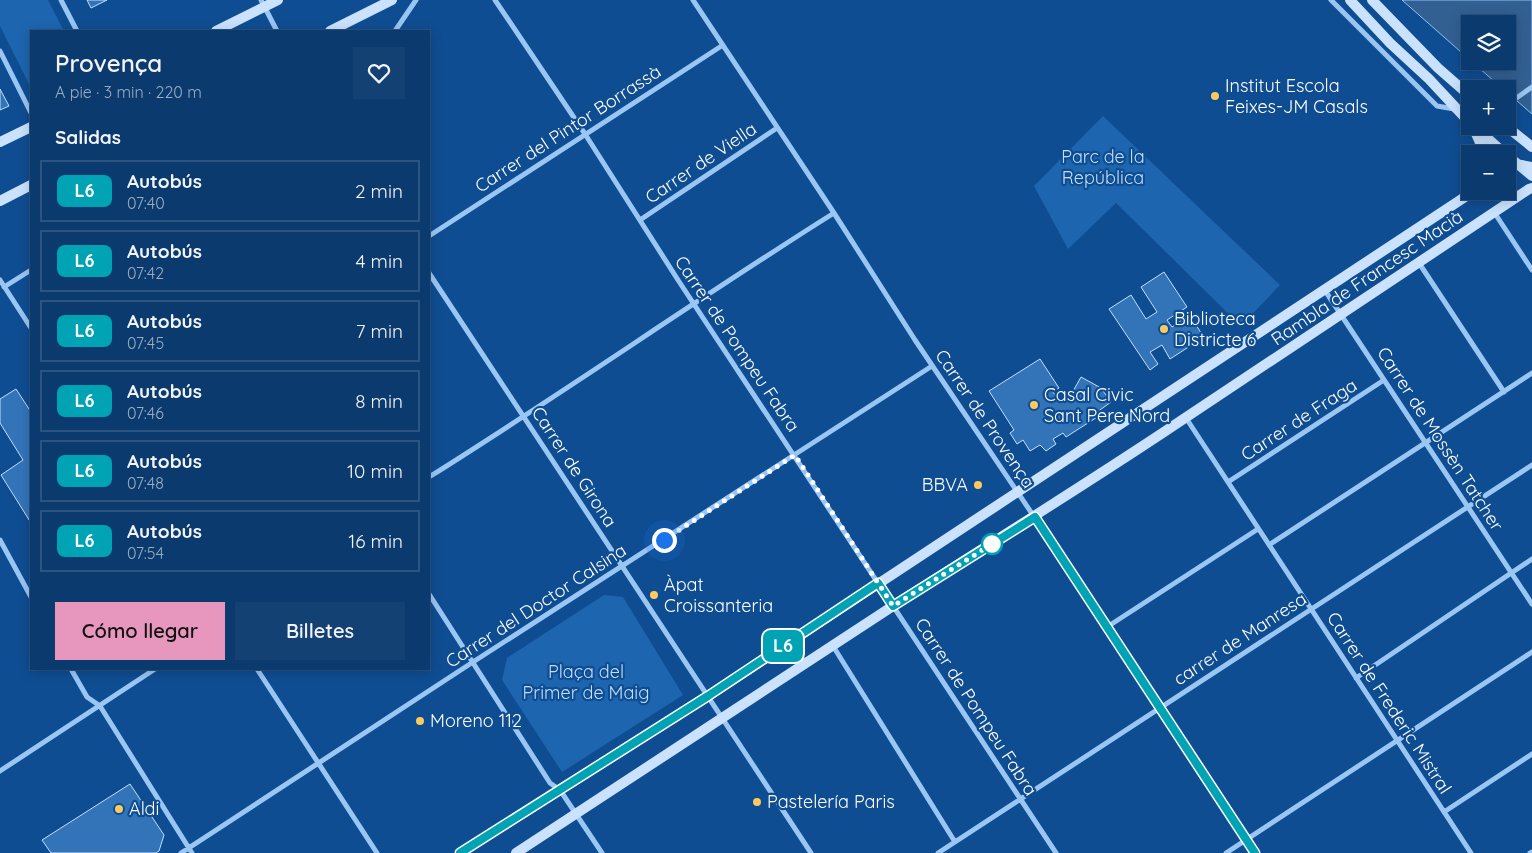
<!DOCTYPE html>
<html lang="es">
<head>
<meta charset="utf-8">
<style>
	:root { --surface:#0b3a6e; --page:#144173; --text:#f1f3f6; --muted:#9aadc2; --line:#2b5481; --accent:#e797bd }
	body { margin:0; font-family:Quicksand,sans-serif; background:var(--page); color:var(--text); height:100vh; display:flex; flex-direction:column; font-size:19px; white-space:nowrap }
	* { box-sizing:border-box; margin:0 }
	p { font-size:16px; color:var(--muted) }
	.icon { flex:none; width:28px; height:28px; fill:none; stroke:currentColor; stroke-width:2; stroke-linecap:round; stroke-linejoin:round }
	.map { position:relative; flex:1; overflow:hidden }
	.drawer { position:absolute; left:30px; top:30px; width:400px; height:640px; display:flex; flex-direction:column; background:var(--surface); border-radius:0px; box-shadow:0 2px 12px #0003,0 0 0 1px var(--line) }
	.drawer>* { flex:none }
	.badge { padding:0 10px; border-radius:8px; font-size:18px; line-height:32px }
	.fabs { position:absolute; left:1461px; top:15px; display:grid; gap:10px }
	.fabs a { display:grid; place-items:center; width:55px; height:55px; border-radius:0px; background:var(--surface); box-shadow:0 2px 12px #0003,0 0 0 1px var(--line); font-size:25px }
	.you { position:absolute; width:25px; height:25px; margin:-12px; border:4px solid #fff; border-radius:50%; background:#1a73e8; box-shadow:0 0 0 8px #1a73e833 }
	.map>.badge { position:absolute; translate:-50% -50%; box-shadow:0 0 0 2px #fff }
	h2 { padding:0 25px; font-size:19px; line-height:45px }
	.round { display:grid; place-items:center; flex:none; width:52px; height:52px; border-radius:0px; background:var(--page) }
	.overview { display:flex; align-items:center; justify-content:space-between; height:85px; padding:0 25px }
	h1 { font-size:24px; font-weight:600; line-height:38px }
	.primary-button { display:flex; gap:10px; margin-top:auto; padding:10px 25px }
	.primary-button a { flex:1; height:58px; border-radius:0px; background:var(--accent); color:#111; font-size:20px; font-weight:600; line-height:58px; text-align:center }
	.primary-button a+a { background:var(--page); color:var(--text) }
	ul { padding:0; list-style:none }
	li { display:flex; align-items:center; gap:15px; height:62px; margin:0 10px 8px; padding:0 15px; border:2px solid var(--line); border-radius:0px }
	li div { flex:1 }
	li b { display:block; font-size:19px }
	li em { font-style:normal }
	li .badge { min-width:55px; font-weight:700; text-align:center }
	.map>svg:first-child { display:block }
	.green { fill:#1d65af }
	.water { fill:#326092; stroke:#8bc2f7 }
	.building { fill:#3374b9; stroke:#c2dffe }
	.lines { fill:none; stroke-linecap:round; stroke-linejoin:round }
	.path { stroke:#9ac6f4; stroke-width:2.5; stroke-dasharray:2.5 4; stroke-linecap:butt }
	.street { stroke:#9ac6f4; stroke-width:5 }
	.secondary { stroke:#cae2fd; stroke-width:10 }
	.line-casing { stroke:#fff; stroke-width:11 }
	.line { stroke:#00a3b4; stroke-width:8 }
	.walk { stroke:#fff; stroke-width:5; stroke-dasharray:0 9 }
	.poi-dot { fill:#ffca5d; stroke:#0f4d92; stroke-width:2 }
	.stop-dot { fill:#fff; stroke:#00a3b4; stroke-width:2.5 }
	.labels { text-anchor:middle; stroke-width:4.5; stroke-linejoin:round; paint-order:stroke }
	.poi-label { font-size:18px; fill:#fff; stroke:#0f4d92; text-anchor:start }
	.street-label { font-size:18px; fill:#fff; stroke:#0f4d92 }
	.park-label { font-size:18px; fill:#c2dffe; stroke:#0f4d92 }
</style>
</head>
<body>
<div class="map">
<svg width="1532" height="853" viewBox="0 0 1532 853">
	<rect width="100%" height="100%" fill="#0f4d92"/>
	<path class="green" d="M0,0H48L64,31H31V88L0,26Z
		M1103,116L1280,285L1241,326L1116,203L1068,249L1034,186Z
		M604,595L623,597L683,695L562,772L502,680L507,658Z"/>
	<path class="water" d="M1402,0H1532V114L1508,93V89H1503L1471,61H1508V24H1470V60Z"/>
	<path class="building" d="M87,0H107L91,8Z
		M0,89L9,106L0,110Z
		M1164,272L1187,307L1167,320L1172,327L1189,315L1204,337L1170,359L1162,345L1150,352L1158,364L1150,370L1109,309L1131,295L1146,319L1157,312L1141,287Z
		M1040,359L1059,388L1053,392L1059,401L1072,393L1081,377L1101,388L1111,402L1100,410L1102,414L1066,437L1063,433L1053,439L1056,444L1046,451L1040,445L1030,451L1023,440L1017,444L1010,433L1014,430L989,391Z
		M16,389L31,412V523L1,475L23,460L0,423V399Z
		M130,784L164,835L159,851L156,853H51L42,840Z"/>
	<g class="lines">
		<path class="path" d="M1484,89L1487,87L1489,89"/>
		<path class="street" d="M61,0L77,31
			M261,0L277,31
			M495,0L585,134L678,280L1056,853
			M693,0L834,213L915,340L1041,527L1255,853
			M1331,0L1437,106L1454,109
			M395,31L416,0
			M0,51L31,113
			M1508,104L1532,87
			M1494,212L1532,270
			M640,220L777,128
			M429,236L723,45
			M1419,263L1504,392
			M429,273L811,853
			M0,280L31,328
			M4,287L31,270
			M1324,289L1532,604
			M1186,418L1471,853
			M429,477C565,392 697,299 834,213
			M1228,482L1384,380
			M0,540L31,597
			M1269,545L1532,373
			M429,594L550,783L560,790L602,853
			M1107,627L1258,529
			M833,646L955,842
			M71,669L87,697L100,706L192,853
			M257,669L377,853
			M1356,678L1532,559
			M0,771L155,669
			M1444,812L1532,754
			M181,853L473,662L932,366
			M938,853L1532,465
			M1226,853L1532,652
			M1530,853L1532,852"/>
		<path class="secondary" d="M1350,0L1390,43L1429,79L1470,123
			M1372,0L1438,68L1470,96
			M216,31L278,0
			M330,31L392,0
			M1474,126L1505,154
			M1506,126L1532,147
			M1474,129L1485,154
			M0,142L31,127
			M1508,156L1532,176
			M1508,169L1516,164L1532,167
			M0,201L31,185
			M460,853L708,696L1474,191
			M516,853C642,771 767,688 893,606C983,548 1075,491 1164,432C1286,352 1407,269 1529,189L1532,188"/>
	</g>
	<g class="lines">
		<defs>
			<path id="line" d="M460,853L708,696L878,583L893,606L1035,517L1255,853"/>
		</defs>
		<use href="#line" class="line-casing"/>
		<use href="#line" class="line"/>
		<path class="walk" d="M664,540L795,455L893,606L992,544"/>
	</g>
	<g class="poi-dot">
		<circle cx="1215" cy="96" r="5"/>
		<circle cx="1164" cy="329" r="5"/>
		<circle cx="1034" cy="405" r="5"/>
		<circle cx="978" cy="485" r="5"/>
		<circle cx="654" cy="595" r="5"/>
		<circle cx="420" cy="721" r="5"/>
		<circle cx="757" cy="802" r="5"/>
		<circle cx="119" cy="809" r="5"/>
	</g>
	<circle class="stop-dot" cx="992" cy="544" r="10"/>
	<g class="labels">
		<g class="poi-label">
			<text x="1225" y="92">Institut Escola<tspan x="1225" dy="21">Feixes-JM Casals</tspan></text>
			<text x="1174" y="325">Biblioteca<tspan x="1174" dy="21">Districte 6</tspan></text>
			<text x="1044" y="401">Casal Civic<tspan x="1044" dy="21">Sant Pere Nord</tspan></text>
			<text x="968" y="491" text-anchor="end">BBVA</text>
			<text x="664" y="591">Àpat<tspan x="664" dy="21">Croissanteria</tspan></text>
			<text x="430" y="727">Moreno 112</text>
			<text x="767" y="808">Pastelería Paris</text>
			<text x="129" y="815">Aldi</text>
		</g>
		<g class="street-label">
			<text transform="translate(568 129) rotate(-33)" y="6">Carrer del Pintor Borrassà</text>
			<text transform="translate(701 163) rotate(-34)" y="6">Carrer de Viella</text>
			<text transform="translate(1367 278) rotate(-34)" y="6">Rambla de Francesc Macià</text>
			<text transform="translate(737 344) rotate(56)" y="6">Carrer de Pompeu Fabra</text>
			<text transform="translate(985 419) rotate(56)" y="6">Carrer de Provença</text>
			<text transform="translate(1299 420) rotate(-33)" y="6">Carrer de Fraga</text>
			<text transform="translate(1440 439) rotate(57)" y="6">Carrer de Mossèn Tatcher</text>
			<text transform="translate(574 467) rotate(57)" y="6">Carrer de Girona</text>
			<text transform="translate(536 606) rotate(-33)" y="6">Carrer del Doctor Calsina</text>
			<text transform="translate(1240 639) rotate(-33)" y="6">carrer de Manresa</text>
			<text transform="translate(1389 703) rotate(57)" y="6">Carrer de Frederic Mistral</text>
			<text transform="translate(976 707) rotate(57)" y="6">Carrer de Pompeu Fabra</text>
		</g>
		<g class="park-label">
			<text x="1103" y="163">Parc de la<tspan x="1103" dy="21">República</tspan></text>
			<text x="586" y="678">Plaça del<tspan x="586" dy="21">Primer de Maig</tspan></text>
		</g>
	</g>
</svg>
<div class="fabs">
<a><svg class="icon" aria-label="layers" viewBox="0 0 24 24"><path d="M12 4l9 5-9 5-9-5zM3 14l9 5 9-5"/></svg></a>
<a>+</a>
<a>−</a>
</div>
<div class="you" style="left:664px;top:540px"></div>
<b class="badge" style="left:783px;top:646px;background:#00a3b4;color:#fff">L6</b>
<section class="drawer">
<div class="overview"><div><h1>Provença</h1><p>A pie · 3 min · 220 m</p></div><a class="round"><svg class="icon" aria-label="heart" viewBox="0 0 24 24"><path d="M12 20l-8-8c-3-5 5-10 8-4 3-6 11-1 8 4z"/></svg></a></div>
<h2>Salidas</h2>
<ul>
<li><span class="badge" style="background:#00a3b4;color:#fff">L6</span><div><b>Autobús</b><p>07:40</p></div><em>2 min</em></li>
<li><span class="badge" style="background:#00a3b4;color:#fff">L6</span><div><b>Autobús</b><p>07:42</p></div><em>4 min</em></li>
<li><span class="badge" style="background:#00a3b4;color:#fff">L6</span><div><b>Autobús</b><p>07:45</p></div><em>7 min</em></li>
<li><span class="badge" style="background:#00a3b4;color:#fff">L6</span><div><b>Autobús</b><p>07:46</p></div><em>8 min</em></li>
<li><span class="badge" style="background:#00a3b4;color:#fff">L6</span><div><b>Autobús</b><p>07:48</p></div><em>10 min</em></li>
<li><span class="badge" style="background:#00a3b4;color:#fff">L6</span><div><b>Autobús</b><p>07:54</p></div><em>16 min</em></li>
</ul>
<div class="primary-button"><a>Cómo llegar</a><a>Billetes</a></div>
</section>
</div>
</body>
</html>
